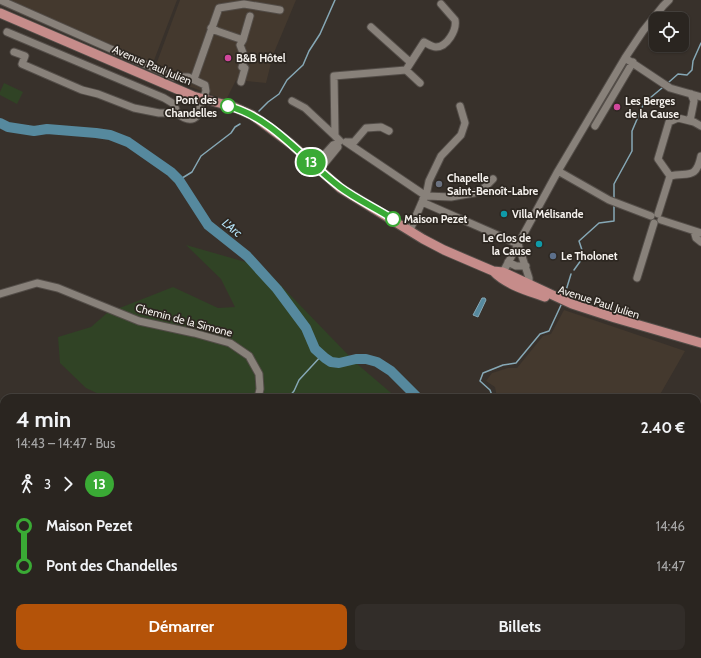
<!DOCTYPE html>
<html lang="fr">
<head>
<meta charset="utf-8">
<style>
	:root { --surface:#2a2520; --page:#322d29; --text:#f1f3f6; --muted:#a5a5a5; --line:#46423e; --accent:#b45309 }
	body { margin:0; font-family:Cabin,sans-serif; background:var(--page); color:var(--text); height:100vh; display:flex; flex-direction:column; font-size:15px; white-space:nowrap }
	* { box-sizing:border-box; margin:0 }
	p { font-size:13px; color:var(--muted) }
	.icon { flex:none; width:22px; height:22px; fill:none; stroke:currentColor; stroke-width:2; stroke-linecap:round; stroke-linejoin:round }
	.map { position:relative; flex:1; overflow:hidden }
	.side { position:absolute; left:0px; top:394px; width:701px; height:264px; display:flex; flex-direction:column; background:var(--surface); border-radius:12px 12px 0 0; box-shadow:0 1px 3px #0004,0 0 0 1px var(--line) }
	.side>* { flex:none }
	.badge { padding:0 8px; border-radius:13px; font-size:14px; line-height:26px }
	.buttons { position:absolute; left:649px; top:12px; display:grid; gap:8px }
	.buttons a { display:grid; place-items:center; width:40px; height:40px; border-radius:8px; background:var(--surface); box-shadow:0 1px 3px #0004,0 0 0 1px var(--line); font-size:20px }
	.map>.badge { position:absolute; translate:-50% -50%; box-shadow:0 0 0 2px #fff }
	.legs { display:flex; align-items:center; gap:6px; height:44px; padding:0 16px; font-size:13px }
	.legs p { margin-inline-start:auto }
	.summary { display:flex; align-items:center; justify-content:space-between; height:68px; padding:0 16px }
	h1 { font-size:22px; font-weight:800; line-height:30px }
	.action { display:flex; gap:8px; margin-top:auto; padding:8px 16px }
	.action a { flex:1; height:46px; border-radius:8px; background:var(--accent); color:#fff; font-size:16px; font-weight:800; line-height:46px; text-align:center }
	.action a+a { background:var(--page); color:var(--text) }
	ul { padding:0 16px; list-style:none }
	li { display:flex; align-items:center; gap:14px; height:40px; font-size:15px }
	li i { display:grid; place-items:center; width:6px; height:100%; margin:0 5px; background:currentColor }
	li i::after { content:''; width:10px; height:10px; margin:-5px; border:3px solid; border-radius:50%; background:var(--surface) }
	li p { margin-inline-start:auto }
	li:first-child i { background:linear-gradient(#0000 50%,currentColor 0) }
	li:last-child i { background:linear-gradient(currentColor 50%,#0000 0) }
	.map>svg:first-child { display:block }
	.built { fill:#44392e }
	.green { fill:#304325 }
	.water { fill:#56899e; stroke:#86a8b6 }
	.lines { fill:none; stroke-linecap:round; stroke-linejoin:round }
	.stream { stroke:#86a8b6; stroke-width:1.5 }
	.river { stroke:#56899e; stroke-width:10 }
	.minor-casing { stroke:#534d48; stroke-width:9 }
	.major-casing { stroke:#534d48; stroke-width:11 }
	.minor { stroke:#88817a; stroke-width:7 }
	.major { stroke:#c68c8a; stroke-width:9 }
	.line-1-casing { stroke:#fff; stroke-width:9 }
	.line-1 { stroke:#3aaa35; stroke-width:6 }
	.hotel-dot { fill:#d1479c; stroke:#2d2721; stroke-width:1.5 }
	.stop-1-dot { fill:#fff; stroke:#3aaa35; stroke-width:2 }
	.worship-dot { fill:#6b7280; stroke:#2d2721; stroke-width:1.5 }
	.culture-dot { fill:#0f9aa8; stroke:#2d2721; stroke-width:1.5 }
	.service-dot { fill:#5c6f8a; stroke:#2d2721; stroke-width:1.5 }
	.labels { text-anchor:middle; stroke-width:3.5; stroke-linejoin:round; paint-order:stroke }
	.poi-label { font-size:11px; font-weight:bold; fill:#f6f2ee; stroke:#2d2721; text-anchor:start }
	.street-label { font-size:11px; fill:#f6f2ee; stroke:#2d2721 }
	.stop-label { font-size:11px; font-weight:bold; fill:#f6f2ee; stroke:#2d2721; text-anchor:end }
	.water-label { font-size:12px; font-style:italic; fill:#b4e2f7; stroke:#2d2721 }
</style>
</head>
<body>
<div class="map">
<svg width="701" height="658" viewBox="0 0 701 658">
	<rect width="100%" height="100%" fill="#38312b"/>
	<path class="built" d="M4,0H177L153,63L9,4Z
		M180,0H296L273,55L266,83L236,80L226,100L153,73Z
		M564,310L685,351L658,398H497L495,387L486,381L492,373L508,368H517L543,336L551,334Z"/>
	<path class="green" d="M4,83L23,92L17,104L0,95V92Z
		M186,245L263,267L356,363L397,398H102L103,396L86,388L60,363L58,337L91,327L107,313L173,287L218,308L235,307L221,279Z
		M0,400L4,401V654H697V639L701,642V658H0Z"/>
	<path class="water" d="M482,298H485L486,300L478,317L473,315Z"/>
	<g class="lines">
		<path class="stream" d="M669,82L678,74L687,75L692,70L693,61L701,43
			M259,111L268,102L279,94L287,80L303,65L309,51L320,34L335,0
			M179,180L192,172L201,156L231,133L235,127L240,124
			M614,198V184L632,151V131L644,103L662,88
			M574,270L584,256L579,241L599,223L614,221V204
			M564,297L571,274
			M288,398L294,391L299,380L322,355
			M493,398L490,390L480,381L483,373L503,365L516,363L540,334L549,331L562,303
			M280,654L281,658"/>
		<path class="river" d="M0,123L8,127L34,131L47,129L96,133L110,135L128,142L171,172L179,180L208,225L247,256L277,289L306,328L315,349L325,358L331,362L339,363L356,359H366L377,362L391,371L418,398
			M697,446L701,445"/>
		<defs>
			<path id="minor" d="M0,0L174,77H188L205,85L206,91L197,116C191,122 183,118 177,113
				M371,27L410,62
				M211,28L217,31L243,40L250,16
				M7,32L164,98L174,104L177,113
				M14,52L25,56L22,64L82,90L98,94L134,108L159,113H177
				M625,58L670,88L701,97
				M406,70L420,83
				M194,79L219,8L244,4L280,10
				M241,82L245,68L242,67L245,58L240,45L243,40
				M292,101L305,108L335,136
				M460,106L465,123L461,135L441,156L429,181L426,196L451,197L480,192L493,179
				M690,121L694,101L691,94
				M595,126L633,62
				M340,141L335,136L334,76L406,70L424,42C428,44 432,47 436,47C447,47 457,30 455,20L441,4
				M346,142L426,196L423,199
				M346,142H354L366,128L381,127L389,131
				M315,165L333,145L337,144L338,147L320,169
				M558,171L609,200L651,216
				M670,176L658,159L669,122L678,118L694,122L701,126
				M658,214L670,176C688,172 696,180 701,156
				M661,220L701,233
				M410,230L422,202L518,244L529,278V283L525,285
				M694,231L696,238L701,242
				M508,262L516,266H526
				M503,272L558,171L625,58L643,31L663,6L669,0
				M637,278L654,223
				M0,294L37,283L58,288L139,321L194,333L230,343L249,356L259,374L260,389L258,398
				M0,536L4,539
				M0,596L4,590
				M562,654L564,656H585"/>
			<path id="major" d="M0,13L193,96L234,107L252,115L291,144L340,188L423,239L444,250L493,271L503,272L572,304L615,318L701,343
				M493,271C506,285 528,291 545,297"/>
		</defs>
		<use href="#minor" class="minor-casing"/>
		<use href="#major" class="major-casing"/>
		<use href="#minor" class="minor"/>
		<use href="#major" class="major"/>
	</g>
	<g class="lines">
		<defs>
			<path id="line-1" d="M228,106C272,117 305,161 340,187C356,199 376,208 393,219"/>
		</defs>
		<use href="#line-1" class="line-1-casing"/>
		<use href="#line-1" class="line-1"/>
	</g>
	<g class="hotel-dot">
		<circle cx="228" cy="58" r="4"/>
		<circle cx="617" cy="107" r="4"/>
	</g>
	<g class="stop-1-dot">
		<circle cx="228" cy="106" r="7"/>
		<circle cx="393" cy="219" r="7"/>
	</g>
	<circle class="worship-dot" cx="439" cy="184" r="4"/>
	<g class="culture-dot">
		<circle cx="504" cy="214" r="4"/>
		<circle cx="539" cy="244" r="4"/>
	</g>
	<circle class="service-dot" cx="553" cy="256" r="4"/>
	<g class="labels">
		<g class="poi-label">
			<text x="236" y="62">B&amp;B Hôtel</text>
			<text x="625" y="105">Les Berges<tspan x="625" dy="13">de la Cause</tspan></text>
			<text x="447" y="182">Chapelle<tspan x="447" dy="13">Saint-Benoît-Labre</tspan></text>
			<text x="512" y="218">Villa Mélisande</text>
			<text x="531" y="242" text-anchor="end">Le Clos de<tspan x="531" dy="13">la Cause</tspan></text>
			<text x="561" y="260">Le Tholonet</text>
		</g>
		<g class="street-label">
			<text transform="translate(152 65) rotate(23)" y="4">Avenue Paul Julien</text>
			<text transform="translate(599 302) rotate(18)" y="4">Avenue Paul Julien</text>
			<text transform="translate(184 320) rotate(15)" y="4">Chemin de la Simone</text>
		</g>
		<g class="stop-label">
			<text x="217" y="104">Pont des<tspan x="217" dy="13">Chandelles</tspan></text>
			<text x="404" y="223" text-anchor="start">Maison Pezet</text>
		</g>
		<g class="water-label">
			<text transform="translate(232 228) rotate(40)" y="4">L'Arc</text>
		</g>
	</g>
</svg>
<div class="buttons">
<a><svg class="icon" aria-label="locate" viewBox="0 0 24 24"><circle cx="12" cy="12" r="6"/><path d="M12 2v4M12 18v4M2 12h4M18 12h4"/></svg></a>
</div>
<b class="badge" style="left:311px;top:162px;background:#3aaa35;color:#fff">13</b>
<section class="side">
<div class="summary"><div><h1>4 min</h1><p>14:43 – 14:47 · Bus</p></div><b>2.40 €</b></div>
<div class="legs"><svg class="icon" aria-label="walk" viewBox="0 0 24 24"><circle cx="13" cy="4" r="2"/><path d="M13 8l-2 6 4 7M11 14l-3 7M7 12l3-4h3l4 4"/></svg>3<svg class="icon" aria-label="forward" viewBox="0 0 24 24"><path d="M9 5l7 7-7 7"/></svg><b class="badge" style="background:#3aaa35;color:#fff">13</b></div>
<ul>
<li><i style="color:#3aaa35"></i><b>Maison Pezet</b><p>14:46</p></li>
<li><i style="color:#3aaa35"></i><b>Pont des Chandelles</b><p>14:47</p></li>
</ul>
<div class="action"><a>Démarrer</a><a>Billets</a></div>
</section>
</div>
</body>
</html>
